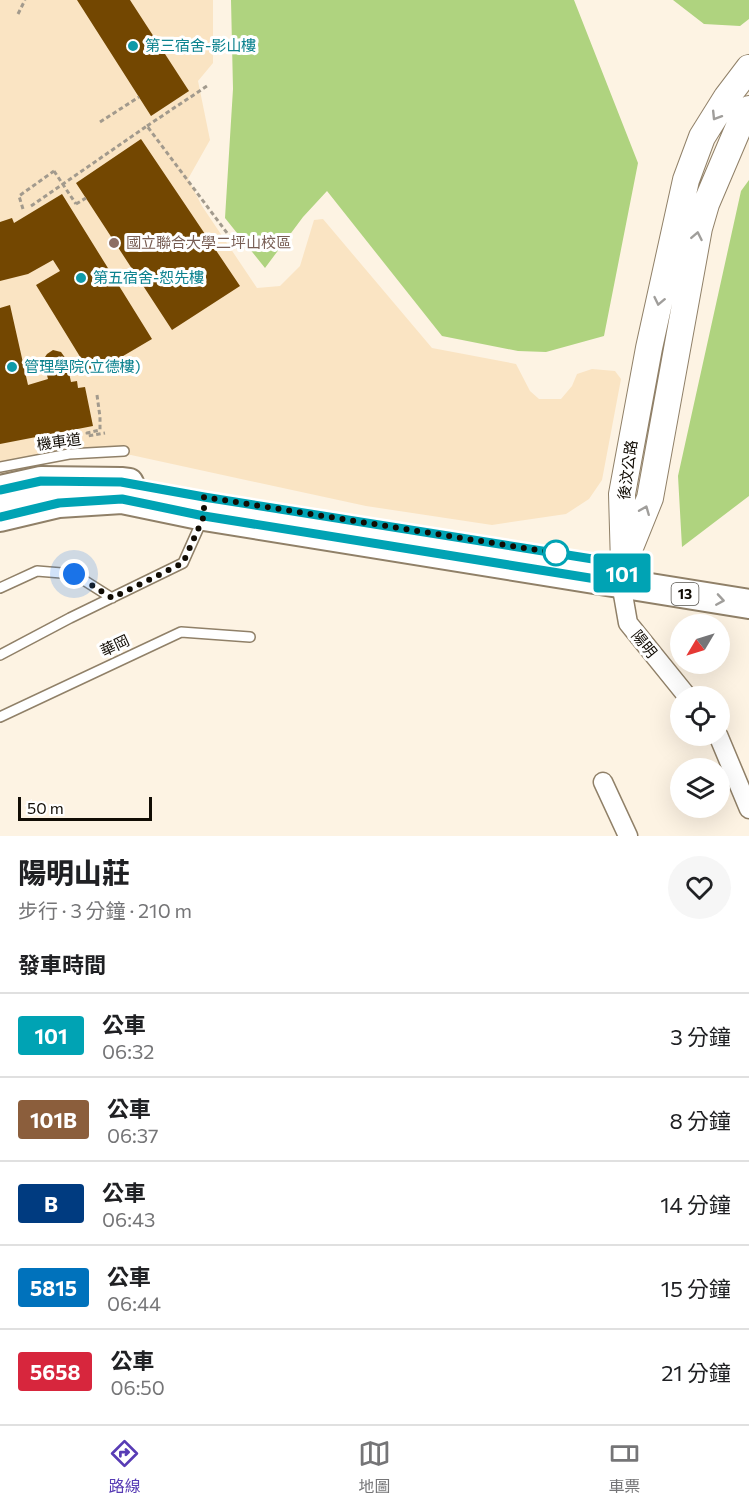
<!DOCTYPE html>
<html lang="zh-TW">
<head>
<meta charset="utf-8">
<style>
	:root { --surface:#fff; --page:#f6f6f6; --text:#202124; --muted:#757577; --line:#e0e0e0; --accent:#583cb5 }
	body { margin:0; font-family:Commissioner,"Noto Sans TC",sans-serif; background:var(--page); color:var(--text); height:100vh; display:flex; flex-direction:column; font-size:22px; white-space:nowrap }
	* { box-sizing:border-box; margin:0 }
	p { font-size:20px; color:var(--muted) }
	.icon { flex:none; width:33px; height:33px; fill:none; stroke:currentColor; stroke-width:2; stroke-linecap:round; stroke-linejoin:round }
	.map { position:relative; height:836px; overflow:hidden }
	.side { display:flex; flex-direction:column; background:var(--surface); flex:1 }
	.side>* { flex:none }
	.badge { padding:0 12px; border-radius:4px; font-size:21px; line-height:39px }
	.needle { width:39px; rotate:232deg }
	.buttons { position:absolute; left:670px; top:614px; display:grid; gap:12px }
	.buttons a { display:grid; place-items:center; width:60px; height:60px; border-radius:50%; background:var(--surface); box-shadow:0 6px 24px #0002; font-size:30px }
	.scale { position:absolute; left:18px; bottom:15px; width:134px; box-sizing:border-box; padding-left:6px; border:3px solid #110c04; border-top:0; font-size:16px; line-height:21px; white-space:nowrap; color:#110c04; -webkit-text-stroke:4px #fff; paint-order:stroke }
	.you { position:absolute; width:30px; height:30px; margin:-15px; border:4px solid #fff; border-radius:50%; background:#1a73e8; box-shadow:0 0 0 9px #1a73e833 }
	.map>.badge { position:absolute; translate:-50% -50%; box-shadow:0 0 0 3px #fff }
	h2 { padding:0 18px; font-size:22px; line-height:54px }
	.round { display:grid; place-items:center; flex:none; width:63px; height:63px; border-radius:32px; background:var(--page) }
	.headline { display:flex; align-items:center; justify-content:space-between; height:102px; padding:0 18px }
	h1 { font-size:28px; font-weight:800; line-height:45px }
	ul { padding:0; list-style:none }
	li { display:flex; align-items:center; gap:18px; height:84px; padding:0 18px; border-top:2px solid var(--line) }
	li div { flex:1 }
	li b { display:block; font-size:22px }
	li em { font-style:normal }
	li .badge { min-width:66px; font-weight:700; text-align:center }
	.menu { display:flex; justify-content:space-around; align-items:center; height:84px; border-top:2px solid var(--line); background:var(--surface); font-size:16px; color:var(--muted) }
	.menu a { display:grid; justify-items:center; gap:3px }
	.menu .on { color:var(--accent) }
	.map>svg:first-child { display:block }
	.built { fill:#fae4c3 }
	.green { fill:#afd37f }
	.building { fill:#734701 }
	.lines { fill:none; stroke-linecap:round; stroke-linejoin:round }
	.lane-casing { stroke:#908068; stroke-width:12 }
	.street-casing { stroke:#908068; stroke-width:21 }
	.secondary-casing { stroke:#908068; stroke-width:28 }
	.primary-casing { stroke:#908068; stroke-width:32 }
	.path { stroke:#a29a8d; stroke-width:3; stroke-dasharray:4.5 3; stroke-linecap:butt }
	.lane { stroke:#fff; stroke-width:9 }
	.street { stroke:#fff; stroke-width:18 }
	.secondary { stroke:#fff; stroke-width:26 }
	.primary { stroke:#fff; stroke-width:28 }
	.path-bridge { stroke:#a29a8d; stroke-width:3; stroke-dasharray:4.5 3; stroke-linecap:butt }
	.oneway { stroke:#a09e9b }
	.line-casing { stroke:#fff; stroke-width:14 }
	.line { stroke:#00a3b4; stroke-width:9 }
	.walk { stroke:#110c04; stroke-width:6; stroke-dasharray:0 10.8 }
	.culture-dot { fill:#0f9aa8; stroke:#fff; stroke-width:2 }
	.education-dot { fill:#8d6e63; stroke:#fff; stroke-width:2 }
	.stop-dot { fill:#fff; stroke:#00a3b4; stroke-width:3 }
	.labels { text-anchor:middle; stroke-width:6; stroke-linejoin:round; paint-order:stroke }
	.shield { fill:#fff; stroke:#58554f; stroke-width:1.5 }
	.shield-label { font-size:14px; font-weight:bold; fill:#110c04 }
	.culture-label { font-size:15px; fill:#0d838f; stroke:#fff; text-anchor:start }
	.education-label { font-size:15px; fill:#785e54; stroke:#fff; text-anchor:start }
	.street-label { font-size:15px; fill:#110c04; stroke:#fff }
</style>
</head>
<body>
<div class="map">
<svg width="749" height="836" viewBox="0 0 749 836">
	<rect width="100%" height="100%" fill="#fdf3e3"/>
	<path class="built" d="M0,0H213V63L198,81L210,140L188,179L202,206L257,288L280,286L300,266L314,220L323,219L432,348L516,364L530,391L539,399H561L572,386L577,374L592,369L615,371L621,379L602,480L589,499L566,514L492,525L366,506L131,455L70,459L0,474Z"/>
	<path class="green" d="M231,0H574L638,163L604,336L546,352L518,351L442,336L327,191L303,217L265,268L225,218L233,89Z
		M673,0H749V19L740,26L704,24Z
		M749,180V496L682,547L678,476L741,191Z"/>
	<path class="building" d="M77,0H130L189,91L151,116Z
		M141,139L240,286L172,330L76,183Z
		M62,194L152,339L118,359L116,357L90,373L36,285L60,271L53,260L28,274L0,281V222L12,218L14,223Z
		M10,305L28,385L48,379L43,360L47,354L53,350L61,352L66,359L71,382L77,381L78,388L85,387L93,426L0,444V308Z"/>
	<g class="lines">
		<defs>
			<path id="lane" d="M0,467L69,454L124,451
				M0,588L37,571L74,574L112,598
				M0,655L70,618L183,563L204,516V497
				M0,717L181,632L250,637"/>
			<path id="street" d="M621,583L628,623L687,696
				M718,735L749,809
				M603,782L628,836"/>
			<path id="secondary" d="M627,555L650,498L699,228L706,204L743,117L749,109
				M621,583L624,564L622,494L649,348L686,180L702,137L727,97L749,68"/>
			<path id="primary" d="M0,490L41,481L121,482L129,483
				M0,517L59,503L122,499L204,516L749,604"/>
		</defs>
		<use href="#lane" class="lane-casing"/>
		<use href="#street" class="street-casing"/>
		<use href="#secondary" class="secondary-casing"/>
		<use href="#primary" class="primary-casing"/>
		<path class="path" d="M18,14L25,0
			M100,122L139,97
			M147,126L207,86
			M76,204L86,198
			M31,206L147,126L239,249
			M23,209L19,196L54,171
			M97,395L100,417V430L87,433L88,436L105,433"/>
		<use href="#lane" class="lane"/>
		<use href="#street" class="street"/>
		<use href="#secondary" class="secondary"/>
		<use href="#primary" class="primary"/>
		<path class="path-bridge" d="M54,171L76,204"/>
	</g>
	<defs><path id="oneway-chevron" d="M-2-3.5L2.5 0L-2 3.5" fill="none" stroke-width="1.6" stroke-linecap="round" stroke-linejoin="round" transform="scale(1.5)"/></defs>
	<g class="oneway">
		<use href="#oneway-chevron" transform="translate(716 116) rotate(122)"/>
		<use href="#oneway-chevron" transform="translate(697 236) rotate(-79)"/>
		<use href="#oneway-chevron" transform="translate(659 301) rotate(102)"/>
		<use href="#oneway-chevron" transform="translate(645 510) rotate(-68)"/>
		<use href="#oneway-chevron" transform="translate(720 600) rotate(9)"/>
	</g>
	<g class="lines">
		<defs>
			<path id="line" d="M0,490L41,481L121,482L204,497L624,564L621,583L204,516L122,499L59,503L0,517"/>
		</defs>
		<use href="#line" class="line-casing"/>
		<use href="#line" class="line"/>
		<path class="walk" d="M74,574L112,598L183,563L204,516V497L556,553"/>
	</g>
	<g class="culture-dot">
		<circle cx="133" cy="46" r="6"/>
		<circle cx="81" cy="278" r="6"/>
		<circle cx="12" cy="367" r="6"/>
	</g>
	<circle class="education-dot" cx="114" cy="243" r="6"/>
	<circle class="stop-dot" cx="556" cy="553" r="12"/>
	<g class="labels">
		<rect class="shield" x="671.5" y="583" width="27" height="22" rx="4.5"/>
		<g class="shield-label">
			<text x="685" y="599">13</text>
		</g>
		<g class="culture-label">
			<text x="145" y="51">第三宿舍-影山樓</text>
			<text x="93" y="283">第五宿舍-恕先樓</text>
			<text x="24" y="372">管理學院(立德樓)</text>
		</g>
		<g class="education-label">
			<text x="126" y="248">國立聯合大學二坪山校區</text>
		</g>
		<g class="street-label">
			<text transform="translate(59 442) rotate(-8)" y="5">機車道</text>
			<text transform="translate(628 470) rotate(-82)" y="5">後汶公路</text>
			<text transform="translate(644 644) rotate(51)" y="5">陽明</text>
			<text transform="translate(115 646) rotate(-25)" y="5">華岡</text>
		</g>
	</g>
</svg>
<div class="buttons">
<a><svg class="needle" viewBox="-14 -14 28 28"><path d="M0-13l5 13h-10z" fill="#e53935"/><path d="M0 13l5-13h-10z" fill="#757577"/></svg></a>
<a><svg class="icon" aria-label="locate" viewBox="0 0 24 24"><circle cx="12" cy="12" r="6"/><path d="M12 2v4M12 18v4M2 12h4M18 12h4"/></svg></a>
<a><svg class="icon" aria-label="layers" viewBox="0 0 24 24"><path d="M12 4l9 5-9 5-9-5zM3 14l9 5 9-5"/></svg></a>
</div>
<div class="scale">50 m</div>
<div class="you" style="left:74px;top:574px"></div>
<b class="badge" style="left:622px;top:573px;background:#00a3b4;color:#fff">101</b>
</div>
<section class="side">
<div class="headline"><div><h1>陽明山莊</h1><p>步行 · 3 分鐘 · 210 m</p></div><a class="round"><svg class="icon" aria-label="heart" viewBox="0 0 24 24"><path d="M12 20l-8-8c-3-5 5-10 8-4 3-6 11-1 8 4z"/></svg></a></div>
<h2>發車時間</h2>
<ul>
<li><span class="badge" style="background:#00a3b4;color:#fff">101</span><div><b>公車</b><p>06:32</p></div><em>3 分鐘</em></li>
<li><span class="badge" style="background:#8b5e3c;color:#fff">101B</span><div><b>公車</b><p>06:37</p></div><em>8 分鐘</em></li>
<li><span class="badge" style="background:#003b80;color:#fff">B</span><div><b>公車</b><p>06:43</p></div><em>14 分鐘</em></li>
<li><span class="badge" style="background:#0072bc;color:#fff">5815</span><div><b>公車</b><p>06:44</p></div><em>15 分鐘</em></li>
<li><span class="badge" style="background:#d7263d;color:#fff">5658</span><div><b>公車</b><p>06:50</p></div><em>21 分鐘</em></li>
</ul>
</section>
<nav class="menu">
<a class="on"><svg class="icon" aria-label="directions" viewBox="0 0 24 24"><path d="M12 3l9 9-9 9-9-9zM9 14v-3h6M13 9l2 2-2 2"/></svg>路線</a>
<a><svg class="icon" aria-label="map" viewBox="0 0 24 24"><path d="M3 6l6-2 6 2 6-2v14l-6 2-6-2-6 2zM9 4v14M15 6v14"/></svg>地圖</a>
<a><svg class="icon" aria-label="tickets" viewBox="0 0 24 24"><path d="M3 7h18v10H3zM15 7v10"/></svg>車票</a>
</nav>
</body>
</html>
